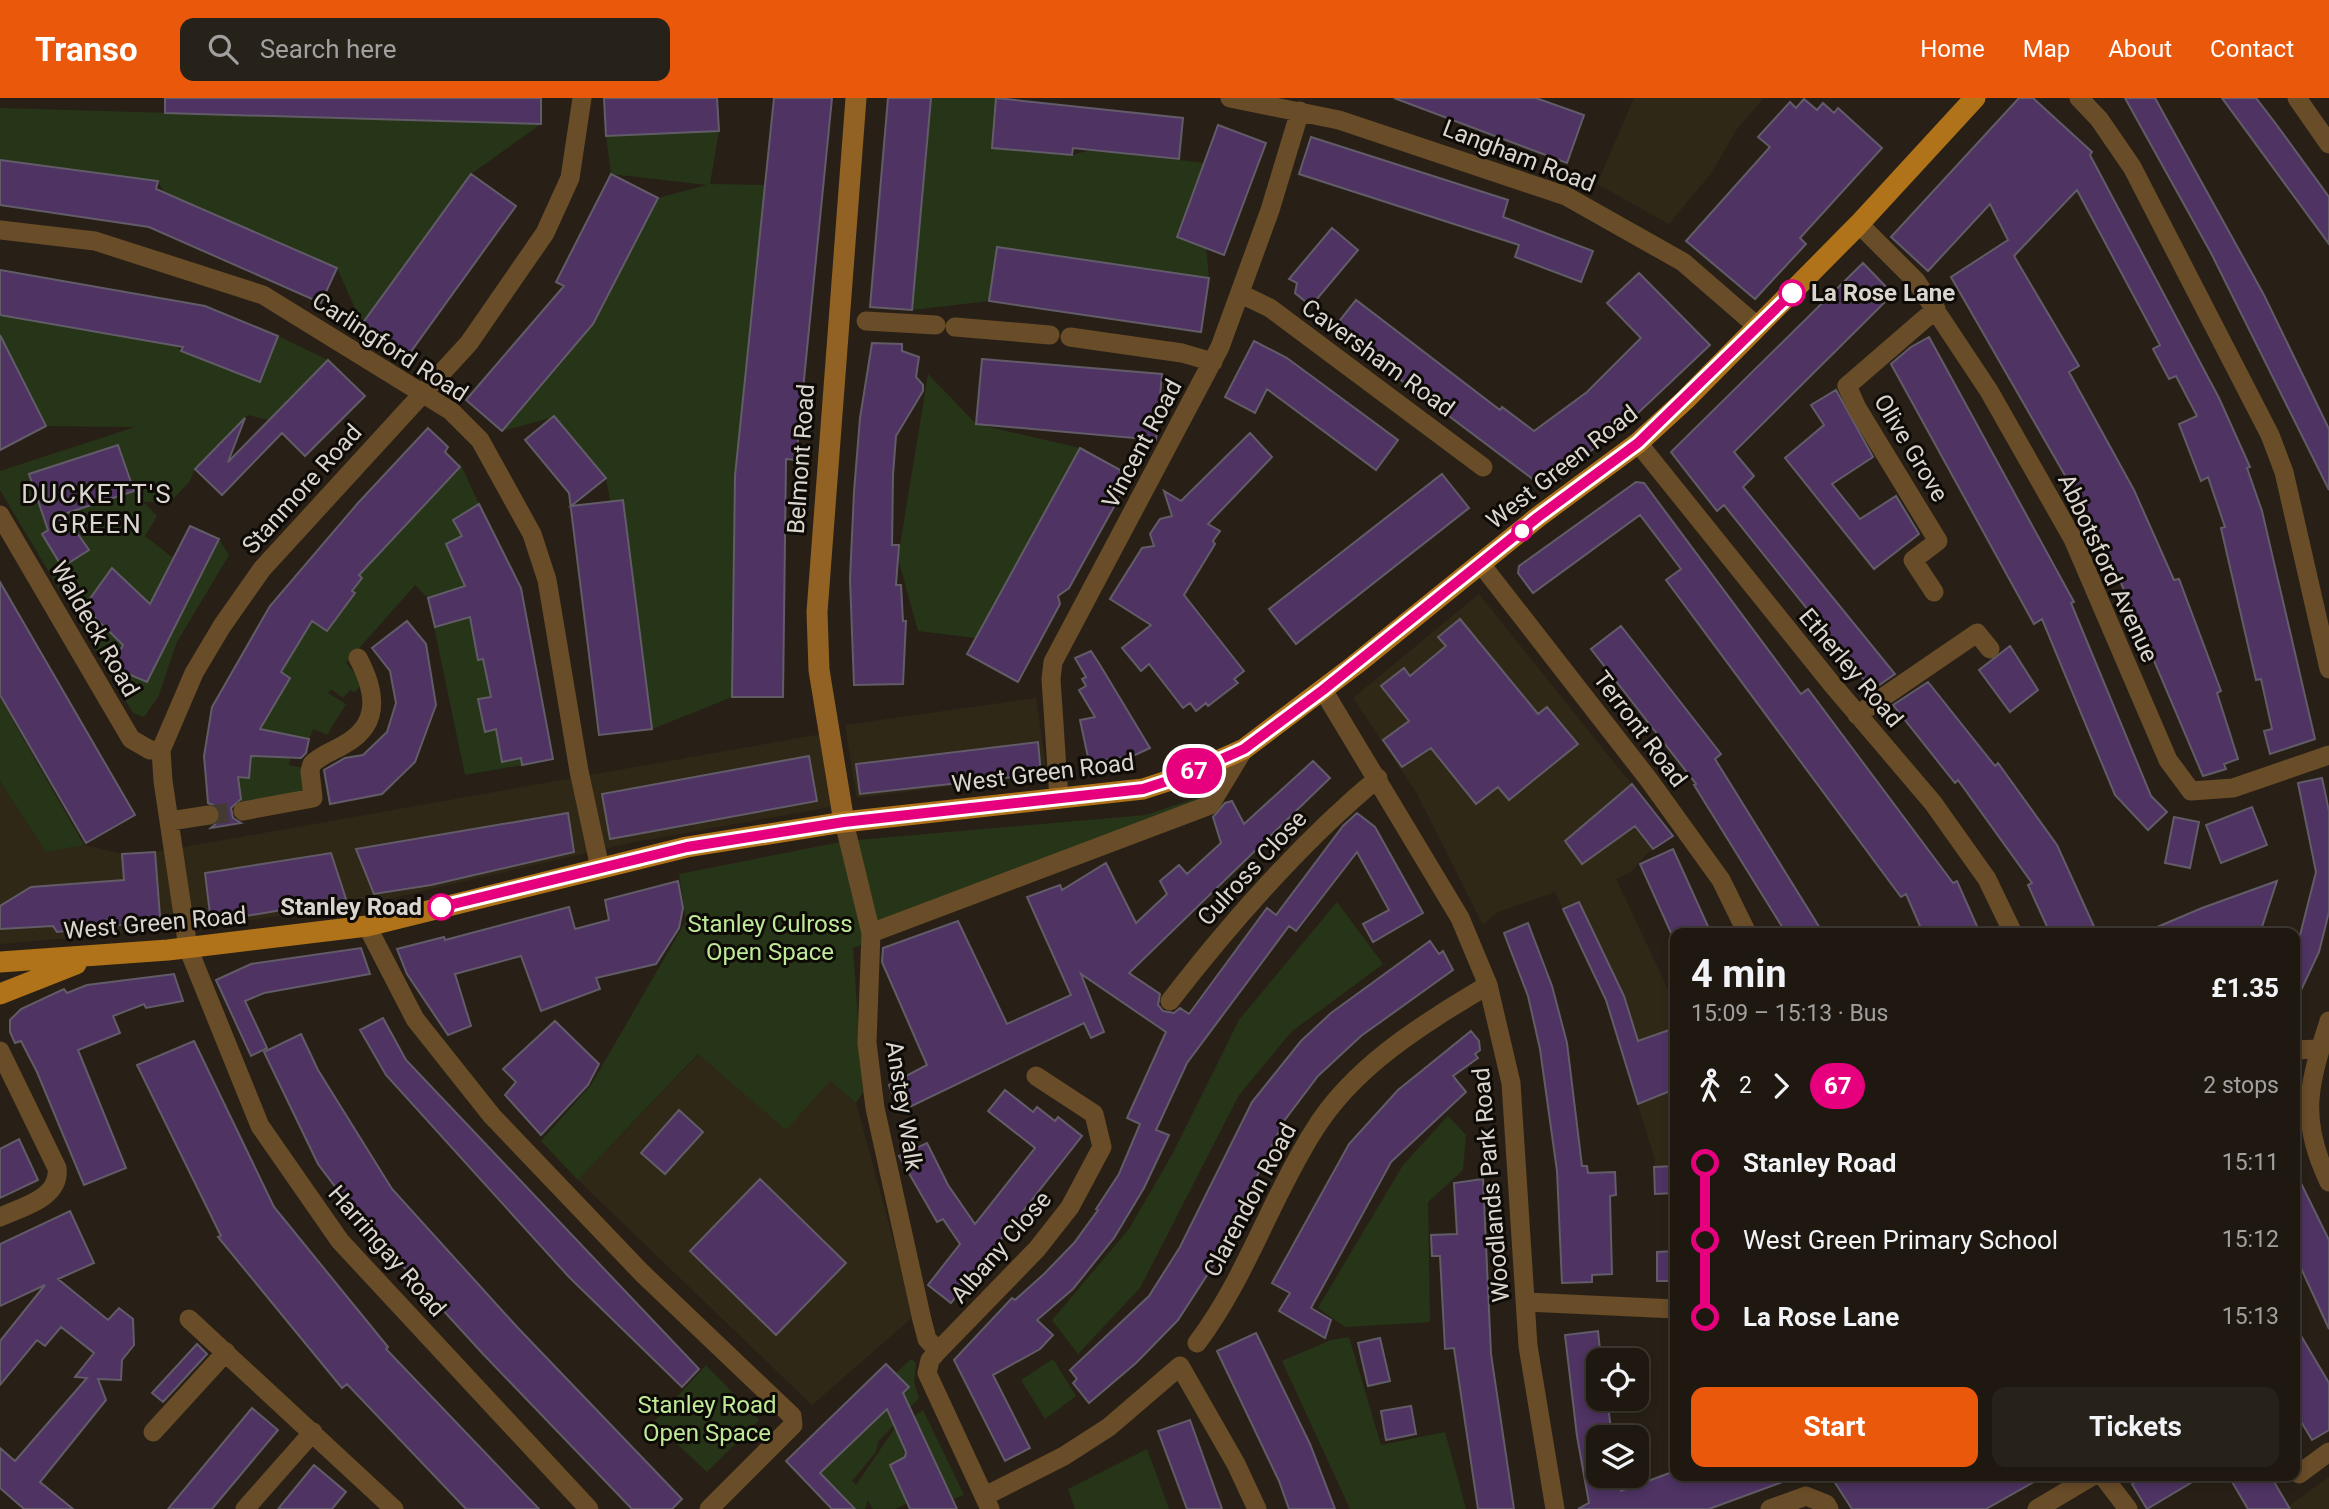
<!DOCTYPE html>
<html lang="en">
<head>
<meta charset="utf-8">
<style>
	:root { --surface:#1e1810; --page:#262119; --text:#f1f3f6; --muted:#a1a09f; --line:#3c3730; --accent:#ea580c }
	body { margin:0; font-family:Roboto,sans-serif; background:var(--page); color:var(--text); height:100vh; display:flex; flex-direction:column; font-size:26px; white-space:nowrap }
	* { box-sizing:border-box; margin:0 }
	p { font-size:23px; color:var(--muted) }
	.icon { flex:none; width:38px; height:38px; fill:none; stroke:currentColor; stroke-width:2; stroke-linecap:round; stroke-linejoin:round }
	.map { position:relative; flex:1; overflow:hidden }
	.drawer { position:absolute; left:1670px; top:830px; width:630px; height:553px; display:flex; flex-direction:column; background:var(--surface); border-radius:14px; box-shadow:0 4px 10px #0003,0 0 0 2px var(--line) }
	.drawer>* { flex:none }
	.badge { padding:0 14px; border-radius:23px; font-size:24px; line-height:46px }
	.controls { position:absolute; left:1586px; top:1250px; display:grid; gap:14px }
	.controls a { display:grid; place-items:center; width:63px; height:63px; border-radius:14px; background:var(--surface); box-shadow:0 4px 10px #0003,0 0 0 2px var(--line); font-size:35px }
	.map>.badge { position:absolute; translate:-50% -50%; box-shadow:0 0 0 4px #fff }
	.legs { display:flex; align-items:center; gap:10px; height:77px; padding:0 21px; font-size:23px }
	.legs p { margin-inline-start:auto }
	.overview { display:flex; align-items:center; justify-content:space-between; height:119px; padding:0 21px }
	h1 { font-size:38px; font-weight:700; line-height:52px }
	.cta { display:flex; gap:14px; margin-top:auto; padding:14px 21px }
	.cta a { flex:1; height:80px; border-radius:14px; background:var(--accent); color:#fff; font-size:28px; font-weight:700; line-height:80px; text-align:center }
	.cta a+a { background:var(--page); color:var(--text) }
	ul { padding:0 21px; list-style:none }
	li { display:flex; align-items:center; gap:24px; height:77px; font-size:26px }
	li i { display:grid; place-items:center; width:10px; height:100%; margin:0 9px; background:currentColor }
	li i::after { content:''; width:18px; height:18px; margin:-9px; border:5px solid; border-radius:50%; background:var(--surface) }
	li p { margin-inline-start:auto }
	li:first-child i { background:linear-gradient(#0000 50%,currentColor 0) }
	li:last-child i { background:linear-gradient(currentColor 50%,#0000 0) }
	header { display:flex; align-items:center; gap:42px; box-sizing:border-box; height:98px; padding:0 35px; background:var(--accent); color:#fff }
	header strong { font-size:33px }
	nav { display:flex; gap:38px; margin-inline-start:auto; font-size:24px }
	.search { width:490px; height:63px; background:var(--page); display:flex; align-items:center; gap:18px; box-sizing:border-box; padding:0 24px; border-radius:14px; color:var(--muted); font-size:26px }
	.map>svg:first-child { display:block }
	.commercial { fill:#302817 }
	.green { fill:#263518 }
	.building { fill:#4e3363; stroke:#625c69; stroke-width:2 }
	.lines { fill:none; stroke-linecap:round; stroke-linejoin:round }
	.street-tunnel { stroke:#433b32; stroke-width:19; stroke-dasharray:19 10; stroke-linecap:butt }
	.street { stroke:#694c28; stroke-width:19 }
	.secondary { stroke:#916223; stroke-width:21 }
	.primary { stroke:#b07319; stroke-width:21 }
	.line-1-casing { stroke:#fff; stroke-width:16 }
	.line-1 { stroke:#e6007e; stroke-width:10 }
	.stop-1-dot { fill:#fff; stroke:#e6007e; stroke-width:3.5 }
	.labels { text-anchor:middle; stroke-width:6; stroke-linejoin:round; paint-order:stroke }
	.street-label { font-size:24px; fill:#dbd5cf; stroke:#0e0a06 }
	.stop-label { font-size:24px; font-weight:bold; fill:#dbd5cf; stroke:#0e0a06; text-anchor:start }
	.park-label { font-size:24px; fill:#bee998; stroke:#0e0a06 }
	.neighbourhood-label { font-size:26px; letter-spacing:2px; fill:#dbd5cf; stroke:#0e0a06 }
</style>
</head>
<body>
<header>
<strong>Transo</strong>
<div class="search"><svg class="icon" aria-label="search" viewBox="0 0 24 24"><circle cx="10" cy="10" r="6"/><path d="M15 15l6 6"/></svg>Search here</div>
<nav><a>Home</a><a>Map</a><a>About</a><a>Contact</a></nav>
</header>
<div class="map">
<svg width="2329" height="1411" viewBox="0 0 2329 1411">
	<rect width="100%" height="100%" fill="#282016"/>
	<path class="commercial" d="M1634,0H1764L1737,31L1712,74L1669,126L1597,86Z
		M1479,496L1673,738L1647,755L1632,773L1616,781L1675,906V1095L1655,1096V1062L1606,902L1555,794L1496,815L1483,827L1416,694L1353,600Z
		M1036,600L1047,676L857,700L845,627Z
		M833,634L848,706L634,744L366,806L215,827L0,846V683L46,754L84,747L122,756L156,754Z
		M699,956L830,983L856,1005L914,1218L812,1307L578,1082Z
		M2329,1379V1411H2284L2292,1406Z"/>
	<path class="green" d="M931,0H996L992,50L1072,57L1091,52L1204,65L1176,138L1206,150L1209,180L998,149L989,203L912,212Z
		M0,10L541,26L471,76L362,226L337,170L164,94L158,84L0,62Z
		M719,33L710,86L765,87L735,378L732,599L652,631L606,380L554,319L502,333L658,100L707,87L611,76L606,38Z
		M0,217L176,248L181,253L259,284L278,238L328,262L269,322L248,317L195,371L190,383L170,404H143L157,418L145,438L173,460L190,428L219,441L229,457L177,544L158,599L144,619L133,615L0,392V373L135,329L46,328L0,237Z
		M928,276L976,326L1080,350L976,540L918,533L898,460Z
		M460,365L479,406L532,661L522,667L465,677L428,500L415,487L346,565L363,585L355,594L350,592L343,600L331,591L328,595L346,606L327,637L313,631L309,641L294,638L289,667L303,670L307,693L242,705L234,682L258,645L278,576L305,531Z
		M0,600L84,747L46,754L0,683Z
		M1220,692L1224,710L853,850L863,994L856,1005L830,983L786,1032L698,956L578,1082L541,1043L591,987L686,823L679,776L846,743L1146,717Z
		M1337,804L1383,866L1291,934L1239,997L1140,1190L1078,1256L1052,1222L1129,1131L1173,1055L1239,922Z
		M1448,1018L1466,1037L1463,1072L1428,1104L1430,1224L1345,1229L1318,1210L1403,1067Z
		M1349,1239L1381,1347L1445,1334L1466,1411H1350L1282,1263L1331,1242Z
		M911,1261L916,1265L914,1284L919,1300L878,1344L876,1354L852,1383L856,1387L897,1327L908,1337L900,1341L905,1359L890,1367L898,1385L915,1378L908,1405L895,1411H873L868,1402L865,1411H855L820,1375L909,1289L896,1275Z
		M1053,1261L1076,1298L1045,1321L1021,1282Z
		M706,1267L759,1322L707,1374L654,1324Z
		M923,1312L964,1397L953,1401L914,1318Z
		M1147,1351L1169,1411H1075L1068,1391Z"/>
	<path class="building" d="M165,0H541V26L165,15Z
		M604,0H717L719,33L606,38Z
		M774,0H832L796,362L786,361L783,599H732L735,378Z
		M888,0H931L912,212L870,209Z
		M996,0L1183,20L1179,61L1073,50L1072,57L992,50Z
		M1394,0H1536L1584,17L1567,65Z
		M2019,0H2033L2092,54L2090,57L2219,300L2250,369L2247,370L2262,413L2315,641L2270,656L2264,633L2272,631L2261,581L2256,582L2221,430L2225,429L2208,379L2201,383L2179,326L2197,318L2176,278L2169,281L2153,251L2160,247L2077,92L2014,158L2079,268L2069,274L2134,392L2174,482L2179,481L2221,593L2217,595L2238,661L2224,666L2226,671L2203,678L2121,485L2090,421L1951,179L2008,142L1990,106L1928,173L1891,139Z
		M2125,0H2155L2264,197L2329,331V392L2211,155Z
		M2222,0H2256L2276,26L2329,99V146Z
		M1804,1L1817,12L1823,5L1834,15L1838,10L1882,50L1800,140L1806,146L1755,201L1686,143L1770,49L1758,39L1790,4L1796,10Z
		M1218,27L1266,45L1224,157L1177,139Z
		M1311,39L1508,102L1503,119L1593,153L1581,184L1515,159L1519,147L1299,76Z
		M0,62L158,83L156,91L337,170L321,205L149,129L0,107Z
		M471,76L516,108L407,259L362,226Z
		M611,76L658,100L593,226L502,333L466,302L564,188L556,184Z
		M1332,130L1358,152L1311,208L1295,195L1297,185L1289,181Z
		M997,149L1209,180L1201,234L989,203Z
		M1863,165L1893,196L1734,354L1754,378L1743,389L1895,576L1872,592L1724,407L1717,413L1671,354Z
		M0,172L205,208L278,238L260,284L181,253L183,249L0,217Z
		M1639,175L1710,247L1620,332L1567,370V375L1546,391L1333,231L1356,202L1500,312L1502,309L1534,333L1587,294L1641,240L1607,205Z
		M0,237L46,328L0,352Z
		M1929,239L2074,504L2071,505L2151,698L2167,714L2148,732L2115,697L2042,521L2034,526L1891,266L1911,249Z
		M1254,243L1287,260L1398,342L1376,372L1267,291L1255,315L1225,299Z
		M872,245L902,246V253L919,259L916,279L923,287V293L896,338L893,377L892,447H899L896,487H901L903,523H906L903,586L854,587L850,481L854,394L860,320Z
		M982,261L1162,276L1156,342L976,326Z
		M328,262L365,298L305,358L282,335L222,397L195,371L245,320L228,364Z
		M1836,292L1873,359L1832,386L1860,421L1896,398L1919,436L1874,471L1785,360L1824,327L1811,307Z
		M554,318L606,380L571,408L623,402L652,631L599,637L569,395L525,342Z
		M428,330L448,349L445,354L460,369L359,477L362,480L352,493L355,495L327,533L312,523L281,574L290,580L260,631L309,641L306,655L301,660L251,658L249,680L238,679L241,701L231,710L233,720L241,725L211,730L220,722L221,716L218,709L208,705L204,658L212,609L270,508L358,405Z
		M1250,335L1272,359L1208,426L1220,433L1213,443L1215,446L1184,497L1244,573L1234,581L1238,585L1208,608L1206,605L1196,613L1190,605L1183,610L1149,566L1141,573L1122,550L1151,527L1110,501L1142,450L1154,448L1150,436L1160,421L1172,418L1164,393L1181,403Z
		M118,347L134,393L64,416L89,452L62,469L42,436L48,432L29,376Z
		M1080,350L1131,378L1069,490L1058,498L1060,506L1018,584L967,556Z
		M1442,376L1469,410L1296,546L1269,511Z
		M1636,384L1644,385L1801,596L1808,591L1953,785L1957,783L1980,835H1923L1906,796L1901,799L1666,482L1681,471L1640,417L1533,495L1518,475L1519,468Z
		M479,406L521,490L553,661L522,667L521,660L502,664L496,631L485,634L478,601L491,599L483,561L478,562L470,519L435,529L428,500L465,488L446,446L462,438L453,422Z
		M190,428L219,441L147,584L112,569L123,547L84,509L112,470L150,506Z
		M0,484L135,717L86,745L0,597Z
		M1460,521L1538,616L1547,609L1578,646L1509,702L1498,689L1476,706L1431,650L1402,669L1383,642L1409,623L1381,588L1404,570L1410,578L1446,548L1438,539Z
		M407,523L426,546L436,607L415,664L382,696L330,706L324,672L345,660L363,657L387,634L396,605L390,573L372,550Z
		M1621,528L1721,656L1715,661L1823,835H1786L1694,687L1696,686L1591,551Z
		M2010,548L2038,592L2010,614L1979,572Z
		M1091,553L1100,567L1150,650L1133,658L1089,664L1080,622L1095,619L1079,592L1086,588L1082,581L1086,579L1075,560Z
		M1928,584L1995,668L1998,665L2057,747L2097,835H2050L2028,787L2032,785L1958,682L1955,685L1893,607Z
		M1038,644L1041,676L860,696L856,666Z
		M809,658L817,703L610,741L602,696Z
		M1313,663L1330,680L1129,875L1160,896L1158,907L1163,913L1174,915L1180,910L1189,916L1267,810L1276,817L1343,728L1357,715L1375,729L1423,815L1373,844L1363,826L1389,812L1357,754L1296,833L1289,828L1187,965L1156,1032L1169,1037L1144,1090L1114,1140L1073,1191L1037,1222L1053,1237L1040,1251L993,1277L1030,1350L1005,1363L954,1262L1012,1200L1015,1202L1044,1176L1074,1145L1098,1112L1096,1111L1119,1076L1140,1026L1127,1020L1166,934L1081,876L1104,934L1091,940L1084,925L899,1014L889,987L927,967L882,864L883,850L958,823L1007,926L1071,897L1027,799L1060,787L1062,792L1106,765L1136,825L1167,796L1160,783L1179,767L1187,776L1221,745L1213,719L1225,705L1232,703L1244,726Z
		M2322,680L2329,713V814L2319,854L2294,907V861L2316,774L2298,685Z
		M1632,686L1673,738L1653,751L1635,728L1582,766L1565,743Z
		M2252,709L2267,747L2221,765L2206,727Z
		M568,715L574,754L431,787L374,796L356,751Z
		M2174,719L2199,724L2190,770L2165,765Z
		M1673,751L1711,835H1671L1640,766Z
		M155,754L161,831L129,834L128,826L57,834L53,828L0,831V808L31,789L124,782L122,756Z
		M331,755L346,801L211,824L205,775Z
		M678,783L683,810L679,830L656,866L596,880L600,891L541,913L521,858L455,876L471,928L448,937L407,876L397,851L444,839L445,842L569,809L575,831L609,822L605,802Z
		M2277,783L2260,835H2143L2202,810Z
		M1579,804L1624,898L1638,943L1675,930V991L1638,1006L1606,902L1563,811Z
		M1528,825L1552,888L1567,945L1582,1068H1587L1588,1075L1615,1074L1616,1097L1610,1098L1612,1176L1592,1177V1184L1562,1185L1557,1073L1540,951L1528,898L1504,835Z
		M1430,843L1439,856L1443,853L1453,872L1361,938L1318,978L1284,1023L1213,1168L1178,1222L1136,1265L1089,1305L1073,1285L1077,1281L1070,1272L1149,1198L1180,1149L1252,1004L1301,943L1331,915Z
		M361,850L370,876L264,895L245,903L267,950L251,958L216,882L251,866Z
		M174,876L183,903L146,910L144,906L113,918L120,935L78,952L126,1070L84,1087L37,974L21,943L15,945L10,934V922L21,911L64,891L67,895L87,887Z
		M383,920L406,962L699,1271L682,1289L569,1179L386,977L360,932Z
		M555,923L599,966L588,987L541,1037L505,997L516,984L503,971Z
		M1471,933L1479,943L1480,952L1475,956L1478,960L1453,978L1466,994L1391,1064L1311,1210L1331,1222L1325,1240L1279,1213L1290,1195L1272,1185L1349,1046L1398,992Z
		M301,936L318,972L392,1091L518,1230L682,1401L672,1411H632L483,1256L358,1119L318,1066L264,954Z
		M194,943L274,1109L388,1249L386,1251L539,1411H466L347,1286L342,1290L218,1139L221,1138L137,967Z
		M1005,992L1033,1014L1037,1009L1055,1023L1058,1019L1082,1038L951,1205L928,1187L960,1146L943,1121L937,1124L899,1058L927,1045L948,1087L975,1126L1035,1050L988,1013Z
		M679,1012L703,1034L665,1076L641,1055Z
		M19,1041L38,1082L0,1100V1051Z
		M1675,1068V1095L1655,1096L1654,1069Z
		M2294,1071L2329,1142V1231L2294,1155Z
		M760,1081L846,1165L776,1237L690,1153Z
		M1483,1081L1491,1256L1514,1411H1478L1454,1250L1445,1251L1440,1158H1432L1431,1137L1457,1136L1454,1085Z
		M70,1113L94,1165L58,1181L108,1222L119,1210L133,1221L134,1247L122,1262L121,1282L98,1281L106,1302L40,1384L73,1411H24L0,1390V1350L15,1363L87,1280L75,1279L94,1255L61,1229L45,1248L37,1242L0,1287V1243L45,1187L0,1208V1146Z
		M1675,1153V1183H1657V1154Z
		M2294,1226L2329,1285V1332L2312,1342L2294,1312Z
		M1598,1233L1601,1262H1598V1300H1607L1612,1339H1598V1377H1618L1621,1393L1675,1373V1377L1796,1379L1709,1411H1578L1589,1405L1577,1338L1565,1237Z
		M1256,1235L1310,1346L1335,1411H1289L1279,1383L1217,1253Z
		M1380,1240L1390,1283L1368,1288L1358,1245Z
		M197,1246L207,1256L163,1304L152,1295Z
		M886,1266L909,1289L903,1295L957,1411H910L890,1367L905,1359L906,1354L887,1311L820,1375L855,1411H832L786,1363Z
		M1411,1308L1416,1336L1386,1342L1381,1313Z
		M252,1310L278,1332L212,1411H168Z
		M1190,1322L1222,1411H1187L1158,1333Z
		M314,1367L346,1394L332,1411H278Z
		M1830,1377H2046L1986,1411H1852Z
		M2146,1377H2204L2147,1411L2132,1386Z
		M2228,1377H2270L2290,1411H2248Z"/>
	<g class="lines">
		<path class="street-tunnel" d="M209,717L243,713"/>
		<path class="street" d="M582,0L570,80L545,135L469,245L262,471L222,528L194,575L161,652L163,683L188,850L260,1028L340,1143L589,1411
			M1230,0L1339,22L1566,98L1683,164L1758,229
			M2079,0L2099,21L2132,69L2270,337L2284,374L2329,571
			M2297,0L2329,46
			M1859,126L1916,183L1989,293L2073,441L2168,662L2191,693L2233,690L2329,657
			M0,132L95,143L263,197L451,313L480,342L532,436L547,482L579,673L600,770
			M1241,196L1270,210L1483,369
			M866,223L936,227
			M955,229L1050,237
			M1070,239L1182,255L1213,264
			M1638,345L1831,585L1933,705L1987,781L2013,835
			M0,417L131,641L150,652H161
			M1481,466L1649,682L1721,782L1747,835
			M1934,494L1913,462L1938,443L1857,310L1847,288L1936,211
			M1323,592L1460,820L1488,887L1511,985L1528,1248L1555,1411
			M1857,617L1977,535L1990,551
			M1059,701L1051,581L1053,564L1220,249L1270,112L1300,13
			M243,713L313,700L310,673L312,666C322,656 334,653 345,646C382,625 375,592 358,560
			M170,723L209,717
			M844,724L871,835L867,945L875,1010L922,1222L927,1241L938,1253
			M367,828L415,921L492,1018L642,1175L792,1318L793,1327L709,1411
			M871,835L1210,707L1244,651
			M1170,903C1232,823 1300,745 1378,680
			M2329,923C2309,986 2298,1020 2329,1084
			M2294,952L2319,951
			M0,953L57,1070C61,1100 22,1109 0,1119
			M1526,1204L1675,1211
			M189,1221L394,1411
			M1197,1245C1246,1180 1270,1102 1313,1034C1353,968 1423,926 1488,887
			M153,1334L226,1254
			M2294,1369L2299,1376L2329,1354
			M2102,1377L2128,1411
			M985,1398L1064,1358L1109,1329L1180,1268L1236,1366L1257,1411
			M245,1411L313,1334
			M990,1411L927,1275L930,1262L938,1253L1037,1151L1070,1109L1102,1049L1094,1016L1036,978
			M1770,1411L1806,1398L1826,1406L1829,1411
			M2037,1411L2094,1377"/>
		<path class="secondary" d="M844,724L819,572L817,514L856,0"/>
		<path class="primary" d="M0,864L168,852L367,828L687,749L844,724L1143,691L1186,677L1244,651L1355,567L1538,419L1638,345L1685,302L1859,126L1975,0
			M0,896L76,866"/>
	</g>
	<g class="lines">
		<defs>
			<path id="line-1" d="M441,809L687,749L844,724L1143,691L1186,677L1244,651L1323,592L1538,419L1638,345L1792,195"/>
		</defs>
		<use href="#line-1" class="line-1-casing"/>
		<use href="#line-1" class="line-1"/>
	</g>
	<g class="stop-1-dot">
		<circle cx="1792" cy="195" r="12"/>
		<circle cx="1522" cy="433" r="9"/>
		<circle cx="441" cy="809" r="12"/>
	</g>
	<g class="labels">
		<g class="street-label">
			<text transform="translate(1519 58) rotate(21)" y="8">Langham Road</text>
			<text transform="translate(390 249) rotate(33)" y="8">Carlingford Road</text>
			<text transform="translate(1378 260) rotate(36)" y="8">Caversham Road</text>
			<text transform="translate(1142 346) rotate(-62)" y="8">Vincent Road</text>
			<text transform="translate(1911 350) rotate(59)" y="8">Olive Grove</text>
			<text transform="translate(801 361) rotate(-86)" y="8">Belmont Road</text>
			<text transform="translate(1562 369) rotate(-38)" y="8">West Green Road</text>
			<text transform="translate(302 391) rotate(-48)" y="8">Stanmore Road</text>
			<text transform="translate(2108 470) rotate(65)" y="8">Abbotsford Avenue</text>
			<text transform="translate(95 531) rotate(60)" y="8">Waldeck Road</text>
			<text transform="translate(1851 570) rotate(50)" y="8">Etherley Road</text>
			<text transform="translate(1640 631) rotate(53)" y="8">Terront Road</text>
			<text transform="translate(1043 675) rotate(-7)" y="8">West Green Road</text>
			<text transform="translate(1252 770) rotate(-47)" y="8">Culross Close</text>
			<text transform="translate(155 825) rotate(-5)" y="8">West Green Road</text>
			<text transform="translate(904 1008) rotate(81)" y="8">Anstey Walk</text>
			<text transform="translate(1491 1087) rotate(-95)" y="8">Woodlands Park Road</text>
			<text transform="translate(1250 1102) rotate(-62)" y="8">Clarendon Road</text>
			<text transform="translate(1001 1149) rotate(-49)" y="8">Albany Close</text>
			<text transform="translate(387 1153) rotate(49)" y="8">Harringay Road</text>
		</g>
		<g class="stop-label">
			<text x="1811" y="203">La Rose Lane</text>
			<text x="422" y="817" text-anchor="end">Stanley Road</text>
		</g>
		<g class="park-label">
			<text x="770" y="834">Stanley Culross<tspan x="770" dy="28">Open Space</tspan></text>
			<text x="707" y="1315">Stanley Road<tspan x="707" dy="28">Open Space</tspan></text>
		</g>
		<g class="neighbourhood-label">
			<text x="97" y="405">DUCKETT'S<tspan x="97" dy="30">GREEN</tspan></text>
		</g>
	</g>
</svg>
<div class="controls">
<a><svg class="icon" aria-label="locate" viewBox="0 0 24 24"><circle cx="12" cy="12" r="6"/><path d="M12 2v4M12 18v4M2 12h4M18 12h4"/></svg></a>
<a><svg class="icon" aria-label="layers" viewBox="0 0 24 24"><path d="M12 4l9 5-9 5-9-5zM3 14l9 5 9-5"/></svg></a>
</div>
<b class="badge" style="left:1194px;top:673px;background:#e6007e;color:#fff">67</b>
<section class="drawer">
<div class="overview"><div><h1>4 min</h1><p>15:09 – 15:13 · Bus</p></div><b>£1.35</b></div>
<div class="legs"><svg class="icon" aria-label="walk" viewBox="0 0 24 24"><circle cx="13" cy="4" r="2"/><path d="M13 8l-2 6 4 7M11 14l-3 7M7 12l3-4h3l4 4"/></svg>2<svg class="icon" aria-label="forward" viewBox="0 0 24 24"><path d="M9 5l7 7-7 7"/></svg><b class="badge" style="background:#e6007e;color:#fff">67</b><p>2 stops</p></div>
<ul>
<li><i style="color:#e6007e"></i><b>Stanley Road</b><p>15:11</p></li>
<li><i style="color:#e6007e"></i><span>West Green Primary School</span><p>15:12</p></li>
<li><i style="color:#e6007e"></i><b>La Rose Lane</b><p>15:13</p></li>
</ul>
<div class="cta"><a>Start</a><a>Tickets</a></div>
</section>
</div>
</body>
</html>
